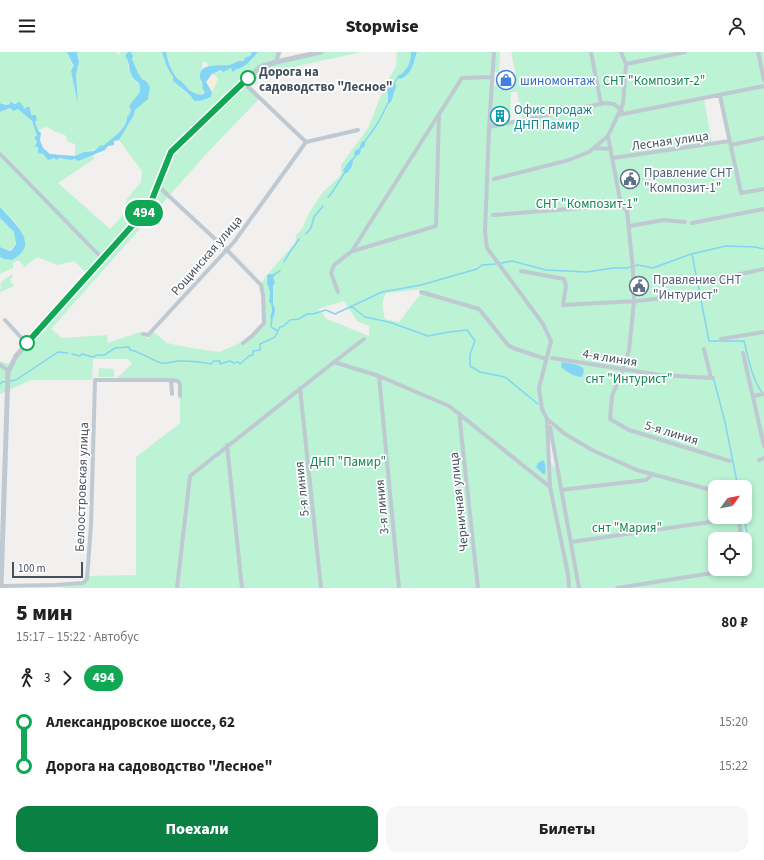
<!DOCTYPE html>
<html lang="ru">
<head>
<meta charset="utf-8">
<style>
	:root { --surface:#fff; --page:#f6f6f6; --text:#222; --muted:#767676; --accent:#0b8043 }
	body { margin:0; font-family:"Source Sans 3",sans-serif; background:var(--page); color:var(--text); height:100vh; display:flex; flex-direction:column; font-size:15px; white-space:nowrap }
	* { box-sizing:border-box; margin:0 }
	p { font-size:13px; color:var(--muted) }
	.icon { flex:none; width:22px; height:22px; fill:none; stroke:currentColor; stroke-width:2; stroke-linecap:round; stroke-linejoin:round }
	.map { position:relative; height:536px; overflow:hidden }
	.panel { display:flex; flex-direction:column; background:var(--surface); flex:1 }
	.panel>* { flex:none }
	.badge { padding:0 8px; border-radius:13px; font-size:14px; line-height:26px }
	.needle { width:26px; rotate:58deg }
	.fabs { position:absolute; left:708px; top:428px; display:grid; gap:8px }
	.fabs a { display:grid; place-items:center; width:44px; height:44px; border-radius:8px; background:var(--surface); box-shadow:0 2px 6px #0003; font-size:20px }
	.scale { position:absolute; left:12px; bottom:10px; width:71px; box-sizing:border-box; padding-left:4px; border:2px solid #46515f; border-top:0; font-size:11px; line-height:14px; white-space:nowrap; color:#46515f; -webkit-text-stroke:3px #fff; paint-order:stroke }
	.map>.badge { position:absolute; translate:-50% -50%; box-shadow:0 0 0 2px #fff }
	.legs { display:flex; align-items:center; gap:6px; height:44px; padding:0 16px; font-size:13px }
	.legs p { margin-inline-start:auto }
	.head { display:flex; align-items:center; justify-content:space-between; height:68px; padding:0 16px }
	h1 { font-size:22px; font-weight:800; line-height:30px }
	.cta { display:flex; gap:8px; margin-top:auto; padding:8px 16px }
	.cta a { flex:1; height:46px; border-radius:12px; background:var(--accent); color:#fff; font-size:16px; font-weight:800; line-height:46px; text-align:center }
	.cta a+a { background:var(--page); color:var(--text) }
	ul { padding:0 16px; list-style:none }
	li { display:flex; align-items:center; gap:14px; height:44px; font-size:15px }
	li i { display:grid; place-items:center; width:6px; height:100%; margin:0 5px; background:currentColor }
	li i::after { content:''; width:10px; height:10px; margin:-5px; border:3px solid; border-radius:50%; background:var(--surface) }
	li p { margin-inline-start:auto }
	li:first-child i { background:linear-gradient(#0000 50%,currentColor 0) }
	li:last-child i { background:linear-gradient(currentColor 50%,#0000 0) }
	header { display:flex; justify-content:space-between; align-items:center; height:52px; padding:0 16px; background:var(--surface); font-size:18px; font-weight:800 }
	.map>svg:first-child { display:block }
	.green { fill:#bbf3d4; fill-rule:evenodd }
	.sand { fill:#f4efdf }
	.water { fill:#84d5f3 }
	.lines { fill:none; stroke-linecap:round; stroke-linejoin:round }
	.stream { stroke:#84d5f3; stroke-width:1.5 }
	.minor { stroke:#bfc9d2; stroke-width:4 }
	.tertiary { stroke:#bfc9d2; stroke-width:5 }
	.line-1-casing { stroke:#fff; stroke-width:9 }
	.line-1 { stroke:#10a855; stroke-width:6 }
	.stop-1-dot { fill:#fff; stroke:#10a855; stroke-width:2 }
	.labels { text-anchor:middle; stroke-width:3.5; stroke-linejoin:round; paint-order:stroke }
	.stop-label { font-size:13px; font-weight:bold; fill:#46515f; stroke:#fff; text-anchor:start }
	.shop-label { font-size:13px; fill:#366cbe; stroke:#fff; text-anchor:start }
	.park-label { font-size:13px; fill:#108753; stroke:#fff }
	.culture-label { font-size:13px; fill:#0d838f; stroke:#fff; text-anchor:start }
	.street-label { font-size:13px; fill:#46515f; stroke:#fff }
	.service-label { font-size:13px; fill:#4e5e75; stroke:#fff; text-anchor:start }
</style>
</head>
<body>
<header><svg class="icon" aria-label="menu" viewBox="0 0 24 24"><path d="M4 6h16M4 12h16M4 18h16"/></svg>Stopwise<svg class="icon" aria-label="person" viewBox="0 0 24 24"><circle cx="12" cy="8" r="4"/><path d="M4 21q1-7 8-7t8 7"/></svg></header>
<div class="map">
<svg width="764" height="536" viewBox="0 0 764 536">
	<rect width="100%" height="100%" fill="#f2efef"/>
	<path class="green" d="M0,0H67L71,11L74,13L71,19L78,50L76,22L79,10L77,0H116L119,3L120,0H128L126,5L128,8C128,13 128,17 131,22C135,30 140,29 141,40L129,54L131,58L129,64L127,65C127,76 105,96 93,98C90,99 87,99 84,100C81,101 79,103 75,104V92L68,90L65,83L54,79L47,75L38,78L35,70L37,67L36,63H30L31,56L25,57L12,49C8,56 5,51 0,51Z
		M131,0H162C167,15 176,36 190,43C195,46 200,47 205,48C211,44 217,33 217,25L212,22L228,17L235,18L251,9L258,0H282L279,9L321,0H362L274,19L262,23L249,35L260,46L207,101L51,277L62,286L107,283L108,291L140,280L143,282L144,284L148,287L151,278L167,291L191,296L220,300L244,289L264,271L261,233L265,225L295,191L296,184L303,175L308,163L322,141L341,123V113L368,76L386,31L396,15L397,0H411C411,9 408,19 400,23L399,27L415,8L417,0H500L499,23H516L511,0H764V536H63L64,533L83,531L88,524L136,523V405L180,371V344L178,329L115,328L132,312L128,307H93L92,328H31L0,342V309L11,313L88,222L74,209L58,213L37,205L23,216L24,214L18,208L13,211V216L0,222V205L4,207L12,208L22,181L16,171L0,155V103L98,204H103L0,101V60L11,56L14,59L18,57L32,69L37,85L34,86L37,90L36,95L41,102H43L47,106L80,108L84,105L93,103L94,107L58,131L110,177L122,164L127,147L141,130L142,119L119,88L134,63L135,58C139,54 144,51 147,47C149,46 149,44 149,41C151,28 142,30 138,21C134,15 132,7 131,0ZM493,20H498L497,33L492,34ZM396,35L394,42L387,50L389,47L387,36ZM511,40H517L523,68L510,71ZM720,44L730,89L712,92L704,47ZM490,58H495L496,69H492V76ZM267,223L275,232C271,238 273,250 275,257L270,266L272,258L271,252L269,250L270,240L266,227ZM424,237L399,270L385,267C383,258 381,249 386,241ZM344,249L357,269L369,274V284L327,267L318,257ZM548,368L550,369L557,419L549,408ZM715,435H745V465H715ZM715,487H745V517H715Z
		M166,0H252C248,10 242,7 234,11C229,13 233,13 228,13C221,14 215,12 209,14L206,10H203L200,28L205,40L202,43C190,41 189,37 182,30C181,28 178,28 177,26C172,21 167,7 166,0Z
		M0,166C4,171 10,175 14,180C18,187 15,196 9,199L0,195Z
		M12,222L13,224L10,228L14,234L0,240L1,230Z
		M99,316L114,317V325H98Z"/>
	<path class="sand" d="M212,22L218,26L212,40L205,30Z"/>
	<path class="water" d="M67,0H77L79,10L76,22L78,52L71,19L74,13L72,11Z
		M128,0H131L133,4L132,7L138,21L142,27L146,29L150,35L148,47L135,58L134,63L119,88L114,89V93L108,94L105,98L78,109L75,107L70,108L59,106L57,108L54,106L48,108L43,102L38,101V96L35,94L37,90L34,85L37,84L32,69L18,57L14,59L10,56L0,60V51L6,53L10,52V49L15,52L20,50L25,57L27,55H30L31,63H36L37,68L35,70L38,78L41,81L40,88L43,96L50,102L75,104L84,100L94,99L101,93L103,94C112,86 127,77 127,65L129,63L131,58L129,54L140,40C141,28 136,31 132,24C128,17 130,9 125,4Z
		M162,0H166C167,7 172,21 177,26C178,28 181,28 182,30C189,37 190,41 202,43L205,40C202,37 203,35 202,31C201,28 200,28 200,25C199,10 220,14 229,13C234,12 238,8 243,9L246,5L250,4L252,0H258C254,5 250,10 244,14C240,17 236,16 233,20L232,19L231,16L223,20L221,18L212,22L206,30L212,40L211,45C204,48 201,49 194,49L191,44L173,29V25L167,15Z
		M411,0H417C414,10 411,25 399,27L398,24C407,19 411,11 411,0Z
		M390,29L393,30L396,33V35L391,50L388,52V42L387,36Z
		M362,89L365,90V94L361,97L360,102L356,104L354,101L356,98L359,97Z
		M351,107L353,110L351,116L347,121H345L343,118Z
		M0,155C8,165 34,185 22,200C19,204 15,206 12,208L4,207L0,205V195L9,199L12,198L16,192L14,180L0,166Z
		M270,222L275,223L273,226L275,230L273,235V251L275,257L274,264L271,267L270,266L272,258L271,252L269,250L270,240L267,231V223Z
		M562,310L578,313L583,316L584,319L582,325C575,325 567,320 561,315Z
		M543,408C546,412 546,417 545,422H543L536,415L538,411Z"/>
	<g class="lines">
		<path class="stream" d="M394,32L398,25H400
			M363,92L378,71L388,51
			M351,110L357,102
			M328,145L331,142L345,120
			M306,182L311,176L314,165L323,154
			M692,202L709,289H744C748,304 752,328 762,340
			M284,210L290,200L299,187
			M501,211L512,209L546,218L587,220L613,216H627L638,213L653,216L691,202L726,194L755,195L764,197
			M273,223L280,219
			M351,254L365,265L389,270L428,284L449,280L467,278L475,289L470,302V314L480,320L505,325L538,352
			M272,266L271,275L278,279
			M72,302L80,304L82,302L93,305L97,303H104L115,296L129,295L130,298C142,300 150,308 162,311C168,312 174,309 180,309C190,309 202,310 211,312L214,309H220V312L230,309L234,311L238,310L240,312L249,304L253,303V299L260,298V292L275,285L280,275L284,274L290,268L299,267L307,262H313L326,258L335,262L382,240L421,233L477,217L482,213L496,212
			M714,328L725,370L738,435
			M0,332L2,330L16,328L58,300L68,301
			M744,465L749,492"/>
		<path class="minor" d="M494,0L489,77L485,180L487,196L543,272L551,289L539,336L542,357L547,367L550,435L568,522L569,536
			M591,0L601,52
			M621,0L626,12L623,52L608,84L621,153L627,159L633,218L634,249L629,298L623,317L612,344L610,367L629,378L730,409
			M758,0L764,28
			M276,10L279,0
			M626,12L685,0
			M243,30L306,90
			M720,44L741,141L764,137
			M618,63L764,34
			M489,75L605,51L614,52L622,59
			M306,90L358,78
			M731,93L764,86
			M594,96L611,97
			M0,102L102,206
			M613,106L730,89
			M494,127L569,108L589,100L608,84
			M158,134L227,198L261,233L263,243L264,271L252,284L243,291
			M493,163L621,153
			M692,171L764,157
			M629,174L664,168L685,170
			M353,199L436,174L439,62
			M521,219L564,227L566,234L563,253L637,249L690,243
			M704,230L764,217
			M338,240L331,221L334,213L352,199L462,26L492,25
			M421,240L479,257L508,293L513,296L546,307
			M5,268L27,292
			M143,282L148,283L234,190L306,90
			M721,287L764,280
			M704,297L711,326
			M743,301L764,394
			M552,306L660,323L713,326
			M334,310L364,287
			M0,313L9,319
			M379,324L399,536
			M171,328L172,342
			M300,336L321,536
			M753,344L764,342
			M459,361L478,536
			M547,367L565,382L594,399L637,418L715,439
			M550,375L579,536
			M227,393L242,536
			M759,408L764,406
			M561,438L646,428L653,422
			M738,465L742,487
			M571,490L738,466
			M1,534L56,533L83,531L87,527L91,473L95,328H171L178,329L180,332V344
			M177,536L190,424L334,310L379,324L449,354L550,435
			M617,536L738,517"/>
		<path class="tertiary" d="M1,536L8,320L16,304L149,155L171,100L260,15L276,10L321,0"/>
	</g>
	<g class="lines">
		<defs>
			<path id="line-1" d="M27,291L149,155L171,100L248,26"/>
		</defs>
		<use href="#line-1" class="line-1-casing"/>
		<use href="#line-1" class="line-1"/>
	</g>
	<defs>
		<symbol id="shop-ring" viewBox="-11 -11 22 22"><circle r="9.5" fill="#fff" stroke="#3f7fe0" stroke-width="1.5"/><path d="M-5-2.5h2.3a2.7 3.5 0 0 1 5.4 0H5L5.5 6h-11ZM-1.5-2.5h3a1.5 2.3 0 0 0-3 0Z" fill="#3f7fe0"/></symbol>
		<symbol id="building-ring" viewBox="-11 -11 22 22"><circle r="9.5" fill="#fff" stroke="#0f9aa8" stroke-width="1.5"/><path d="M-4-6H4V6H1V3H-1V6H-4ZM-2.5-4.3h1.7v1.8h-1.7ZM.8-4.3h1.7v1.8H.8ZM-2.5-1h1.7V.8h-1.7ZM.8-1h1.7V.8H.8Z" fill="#0f9aa8"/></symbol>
		<symbol id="civic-ring" viewBox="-11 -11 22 22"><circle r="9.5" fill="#fff" stroke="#5c6f8a" stroke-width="1.5"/><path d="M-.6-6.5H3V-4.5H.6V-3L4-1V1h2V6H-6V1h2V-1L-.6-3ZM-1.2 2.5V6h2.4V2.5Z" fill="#5c6f8a"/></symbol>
	</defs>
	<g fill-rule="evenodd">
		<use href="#shop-ring" x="495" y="17" width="22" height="22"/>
		<use href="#building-ring" x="489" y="53" width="22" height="22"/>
		<use href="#civic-ring" x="619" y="116" width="22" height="22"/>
		<use href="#civic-ring" x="628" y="223" width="22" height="22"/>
	</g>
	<g class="stop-1-dot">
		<circle cx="248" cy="26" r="7"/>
		<circle cx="27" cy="291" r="7"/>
	</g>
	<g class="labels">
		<g class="stop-label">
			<text x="259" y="24">Дорога на<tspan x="259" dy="15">садоводство "Лесное"</tspan></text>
		</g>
		<g class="shop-label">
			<text x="520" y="33">шиномонтаж</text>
		</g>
		<g class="park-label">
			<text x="654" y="33">СНТ "Композит-2"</text>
			<text x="587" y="156">СНТ "Композит-1"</text>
			<text x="629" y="331">снт "Интурист"</text>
			<text x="348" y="414">ДНП "Памир"</text>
			<text x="627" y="480">снт "Мария"</text>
		</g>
		<g class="culture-label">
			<text x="514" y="62">Офис продаж<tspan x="514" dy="15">ДНП Памир</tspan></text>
		</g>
		<g class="street-label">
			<text transform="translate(670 88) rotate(-8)" y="5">Лесная улица</text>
			<text transform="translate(206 203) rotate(-49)" y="5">Рощинская улица</text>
			<text transform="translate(610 305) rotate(9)" y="5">4-я линия</text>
			<text transform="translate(672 380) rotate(17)" y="5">5-я линия</text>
			<text transform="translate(81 435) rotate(-88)" y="5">Белоостровская улица</text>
			<text transform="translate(301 437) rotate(-96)" y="5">5-я линия</text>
			<text transform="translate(458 450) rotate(-96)" y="5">Черничная улица</text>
			<text transform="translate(381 455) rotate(-95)" y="5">3-я линия</text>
		</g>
		<g class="service-label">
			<text x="644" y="125">Правление СНТ<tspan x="644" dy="15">"Композит-1"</tspan></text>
			<text x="653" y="232">Правление СНТ<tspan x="653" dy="15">"Интурист"</tspan></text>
		</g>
	</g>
</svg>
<div class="fabs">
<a><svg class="needle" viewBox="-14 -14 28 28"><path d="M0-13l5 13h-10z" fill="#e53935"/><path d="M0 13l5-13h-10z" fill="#767676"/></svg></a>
<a><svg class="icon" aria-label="locate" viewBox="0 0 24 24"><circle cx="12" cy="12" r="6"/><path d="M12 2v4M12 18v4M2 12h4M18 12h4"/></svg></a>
</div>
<div class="scale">100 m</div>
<b class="badge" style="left:144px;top:161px;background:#10a855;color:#fff">494</b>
</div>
<section class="panel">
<div class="head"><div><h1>5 мин</h1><p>15:17 – 15:22 · Автобус</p></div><b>80 ₽</b></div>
<div class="legs"><svg class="icon" aria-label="walk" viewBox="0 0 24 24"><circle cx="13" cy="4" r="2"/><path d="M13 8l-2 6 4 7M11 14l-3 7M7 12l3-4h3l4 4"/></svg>3<svg class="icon" aria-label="forward" viewBox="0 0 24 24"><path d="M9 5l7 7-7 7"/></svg><b class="badge" style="background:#10a855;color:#fff">494</b></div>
<ul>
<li><i style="color:#10a855"></i><b>Александровское шоссе, 62</b><p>15:20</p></li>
<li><i style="color:#10a855"></i><b>Дорога на садоводство &quot;Лесное&quot;</b><p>15:22</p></li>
</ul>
<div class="cta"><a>Поехали</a><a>Билеты</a></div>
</section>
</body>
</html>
